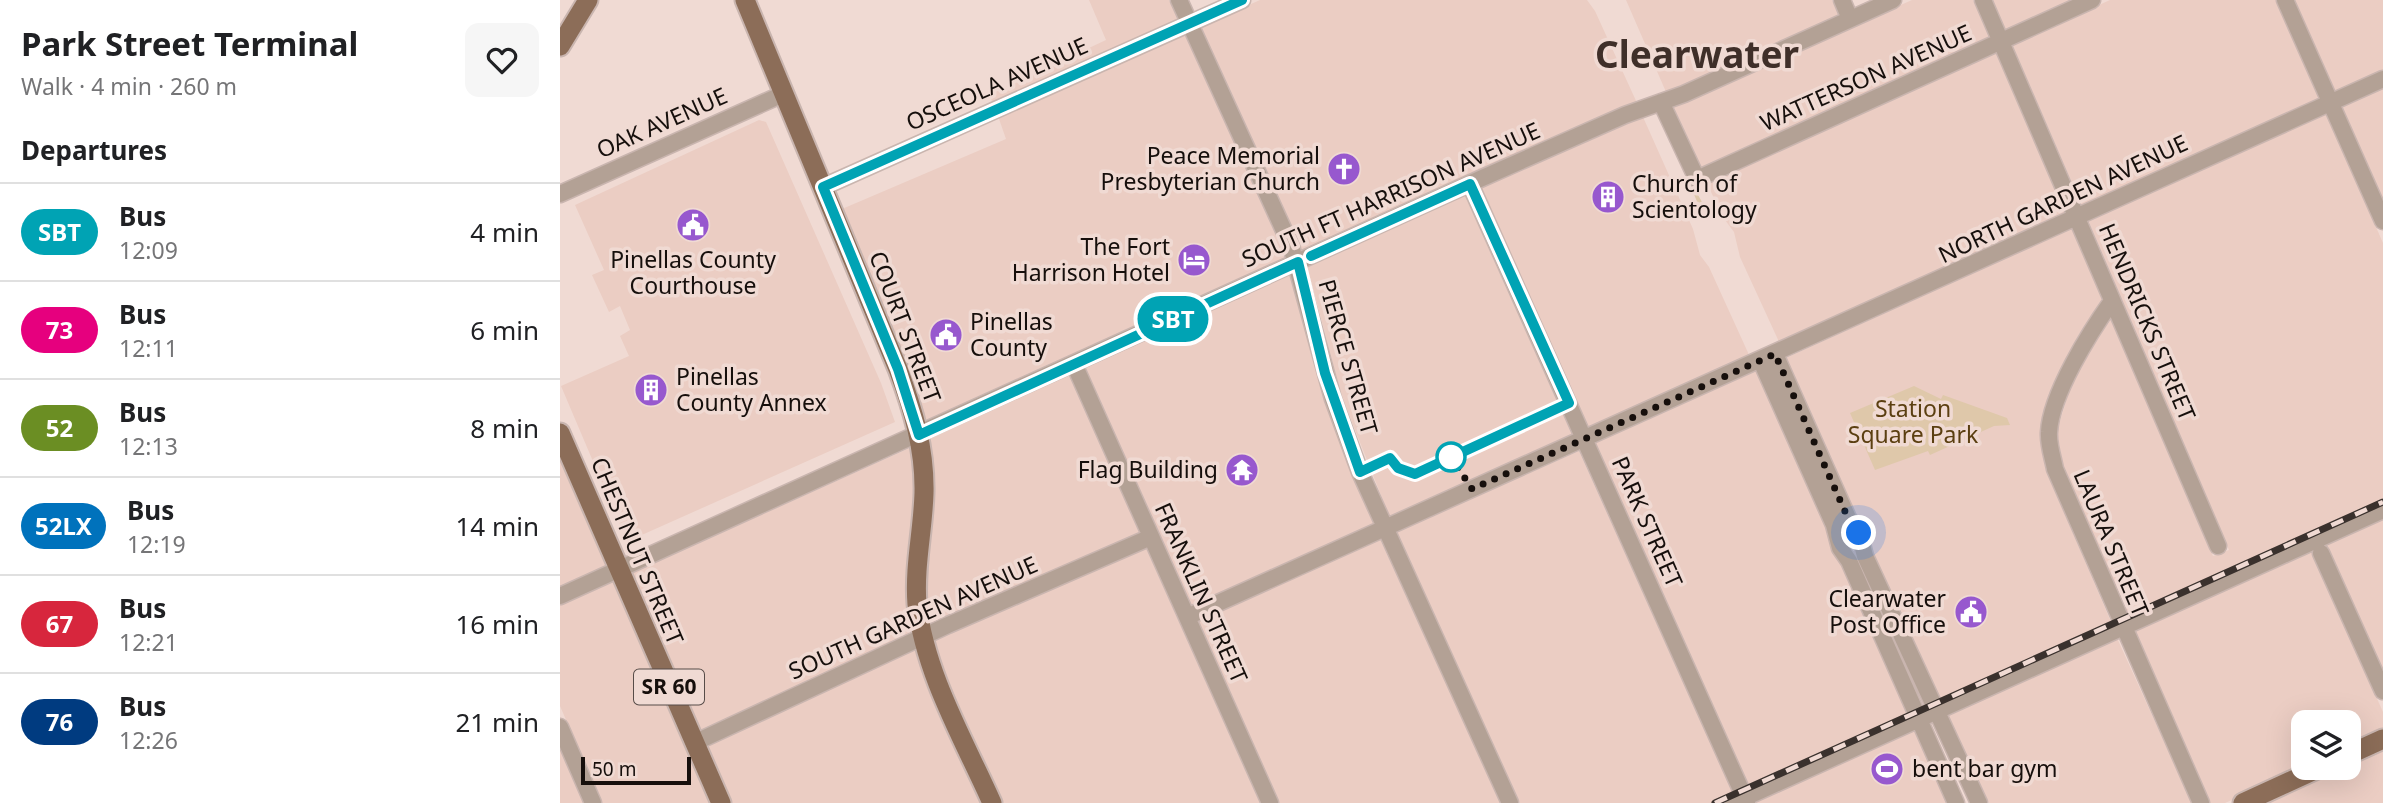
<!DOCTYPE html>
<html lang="en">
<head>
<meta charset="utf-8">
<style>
	:root { --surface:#fff; --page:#f6f6f6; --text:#202124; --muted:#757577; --line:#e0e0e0 }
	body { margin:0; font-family:"Noto Sans",sans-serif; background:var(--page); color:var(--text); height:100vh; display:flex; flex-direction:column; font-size:26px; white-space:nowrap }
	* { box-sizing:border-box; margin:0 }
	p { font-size:23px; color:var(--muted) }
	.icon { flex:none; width:38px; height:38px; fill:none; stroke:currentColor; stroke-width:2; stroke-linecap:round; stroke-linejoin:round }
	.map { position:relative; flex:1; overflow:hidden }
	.panel { display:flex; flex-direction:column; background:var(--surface); width:560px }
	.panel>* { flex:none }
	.badge { padding:0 14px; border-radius:23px; font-size:24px; line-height:46px }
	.buttons { position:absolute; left:1731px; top:710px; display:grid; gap:14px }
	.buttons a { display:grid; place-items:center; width:70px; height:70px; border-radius:14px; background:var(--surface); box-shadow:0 7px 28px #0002; font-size:35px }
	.scale { position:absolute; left:21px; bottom:18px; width:110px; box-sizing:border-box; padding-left:7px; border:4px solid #160f0c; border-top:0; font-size:19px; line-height:24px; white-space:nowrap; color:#160f0c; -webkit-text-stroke:5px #f0dad3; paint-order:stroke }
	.you { position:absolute; width:35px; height:35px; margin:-18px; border:5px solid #fff; border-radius:50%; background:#1a73e8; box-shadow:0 0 0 10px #1a73e833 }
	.map>.badge { position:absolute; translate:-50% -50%; box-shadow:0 0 0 4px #fff }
	h2 { padding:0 21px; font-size:26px; line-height:63px }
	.round { display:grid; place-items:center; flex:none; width:74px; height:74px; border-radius:14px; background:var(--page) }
	.head { display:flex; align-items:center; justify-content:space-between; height:119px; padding:0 21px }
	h1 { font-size:33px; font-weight:700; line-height:52px }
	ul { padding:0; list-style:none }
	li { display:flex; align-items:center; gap:21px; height:98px; padding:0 21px; border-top:2px solid var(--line) }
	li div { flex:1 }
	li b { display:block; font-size:26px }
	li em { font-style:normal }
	li .badge { min-width:77px; font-weight:700; text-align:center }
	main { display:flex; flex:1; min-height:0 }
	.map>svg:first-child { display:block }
	.built { fill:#ebcdc3 }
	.green { fill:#dfc8aa }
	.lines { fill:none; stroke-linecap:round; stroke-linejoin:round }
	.minor-casing { stroke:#c9b5af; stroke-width:19 }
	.major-casing { stroke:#c9b5af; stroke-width:23 }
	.minor { stroke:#b3a195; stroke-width:16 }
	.major { stroke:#8c6d58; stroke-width:19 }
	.rail-casing { stroke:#3a312d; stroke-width:7 }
	.rail { stroke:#f0dad3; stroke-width:4.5; stroke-dasharray:13; stroke-linecap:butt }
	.line-casing { stroke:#fff; stroke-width:16 }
	.line { stroke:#00a3b4; stroke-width:10 }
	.walk { stroke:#160f0c; stroke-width:7; stroke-dasharray:0 12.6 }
	.stop-dot { fill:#fff; stroke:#00a3b4; stroke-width:3.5 }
	.labels { text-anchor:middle; stroke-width:7; stroke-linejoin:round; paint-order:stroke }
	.shield { fill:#f0dad3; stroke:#574c48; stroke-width:2 }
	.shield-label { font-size:21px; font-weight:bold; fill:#160f0c }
	.street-label { font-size:23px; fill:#160f0c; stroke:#f0dad3 }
	.poi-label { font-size:23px; fill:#160f0c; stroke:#f0dad3; text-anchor:end }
	.park-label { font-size:23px; fill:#5b3f11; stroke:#f0dad3 }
	.town-label { font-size:37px; font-weight:bold; fill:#3f2f29; stroke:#f0dad3 }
</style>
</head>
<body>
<main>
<section class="panel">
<div class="head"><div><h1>Park Street Terminal</h1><p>Walk · 4 min · 260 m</p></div><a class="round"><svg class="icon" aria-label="heart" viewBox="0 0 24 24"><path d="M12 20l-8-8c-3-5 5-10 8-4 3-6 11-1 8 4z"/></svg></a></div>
<h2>Departures</h2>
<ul>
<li><span class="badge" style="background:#00a3b4;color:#fff">SBT</span><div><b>Bus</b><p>12:09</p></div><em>4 min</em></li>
<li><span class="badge" style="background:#e6007e;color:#fff">73</span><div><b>Bus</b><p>12:11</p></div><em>6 min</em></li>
<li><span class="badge" style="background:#6b8e23;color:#fff">52</span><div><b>Bus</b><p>12:13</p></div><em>8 min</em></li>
<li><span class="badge" style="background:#0072bc;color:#fff">52LX</span><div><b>Bus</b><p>12:19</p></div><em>14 min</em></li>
<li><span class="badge" style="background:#d7263d;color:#fff">67</span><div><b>Bus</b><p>12:21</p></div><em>16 min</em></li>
<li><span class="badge" style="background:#003b80;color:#fff">76</span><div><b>Bus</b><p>12:26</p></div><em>21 min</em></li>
</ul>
</section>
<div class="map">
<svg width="1823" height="803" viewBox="0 0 1823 803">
	<rect width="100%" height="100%" fill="#f0dad3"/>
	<path class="built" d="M529,0H609L618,20L432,102L430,94L546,40Z
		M700,0H1027L1035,11L1077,103L742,252L640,27Z
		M1066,0H1272L1279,16L1106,92Z
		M1352,0H1413L1430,38L1141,169L1113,106Z
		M1432,0H1514L1446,31Z
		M1550,0H1716L1759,99L1522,206L1452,45Z
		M1734,0H1823V70L1775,92Z
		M624,33L727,259L365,424L282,209L446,139L438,116Z
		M1436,52L1507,213L1220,344L1180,257L1174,232L1162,216L1147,183Z
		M1823,87V201L1781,106Z
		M1766,113L1823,243V502L1567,617L1503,467L1497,431L1510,388L1532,343L1550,317L1653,556L1669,550L1528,220Z
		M1083,117L1133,229L1140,255L1149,267L1190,357L1029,430L921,188Z
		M199,120L206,122L321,383L335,422L75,538L63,532L1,386L69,356L60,336L70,330L60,306L49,312L32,275L44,270L15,205Z
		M905,195L1013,437L830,518L782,397L747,266Z
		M1513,227L1542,300L1518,336L1495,385L1481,433L1487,473L1552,624L1381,701L1313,553L1307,529L1296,514L1226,358Z
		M732,273L766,402L789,468L814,525L632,606L525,367Z
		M1196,371L1266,527L1272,551L1282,565L1349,715L1189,788L1035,443Z
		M509,374L580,534L370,626L364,583L368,439Z
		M352,447L355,493L353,633L139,732L69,574Z
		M1019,451L1174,795L1155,803H960L836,532Z
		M0,455L48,567L0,588Z
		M1823,518V671L1766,544Z
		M820,539L941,803H719L638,620Z
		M586,548L700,803H442L385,678L373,641Z
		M1751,551L1823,712V731L1789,747L1788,723H1743V768L1665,803H1650L1573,631Z
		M54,581L152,803H42L0,706V605Z
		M1557,638L1632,803H1429L1388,715Z
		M358,648L423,803H170L145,746Z
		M1355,729L1387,803H1196L1195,801Z
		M1823,747V803H1701L1777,768H1788L1789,763Z
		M0,749L24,803H0Z"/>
	<path class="green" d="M1124,170L1151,218L1145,221Z
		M1354,386L1381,399L1383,395L1447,418L1450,425L1434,426L1370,455L1368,451L1315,470L1290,413Z"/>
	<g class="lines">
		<defs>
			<path id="minor" d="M619,0L731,246L773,399L800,472L950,803
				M1282,0L1290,19
				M1423,0L1658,546
				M1725,0L1823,221
				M1101,102L1137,179L1532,0
				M910,184L1187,803
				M263,187L682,0
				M0,194L223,94
				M1552,301C1530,332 1491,394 1489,432C1488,444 1493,458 1495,469L1641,803
				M1215,354L1288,518L1299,533L1305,556L1419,803
				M1201,361L1274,525L1280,548L1289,561L1396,803
				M514,364L710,803
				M1761,553L1823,691
				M0,596L920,179L1065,115L1124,94L1333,0
				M627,617L1823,79
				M0,727L33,803
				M134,743L388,625L591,537
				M1173,803L1823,510"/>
			<path id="major" d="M185,0L338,369C353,409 365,449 364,493C363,530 354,567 357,604C365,674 404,740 432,803
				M0,46L28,0
				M0,433L161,803
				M1788,755L1823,739
				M1683,803L1759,768"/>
		</defs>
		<use href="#minor" class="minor-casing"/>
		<use href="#major" class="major-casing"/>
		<use href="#minor" class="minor"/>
		<use href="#major" class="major"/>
		<defs>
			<path id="rail" d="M1155,803L1823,502"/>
		</defs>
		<use href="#rail" class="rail-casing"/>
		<use href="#rail" class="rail"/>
	</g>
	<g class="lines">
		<defs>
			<path id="line" d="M682,0L263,187L338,369L359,435L738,262L765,373L800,472L830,458L838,468L855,474L1009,403L910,184L751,256"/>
		</defs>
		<use href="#line" class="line-casing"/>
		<use href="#line" class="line"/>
		<path class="walk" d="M891,457L912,489L1215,354L1288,518L1299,533"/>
	</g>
	<defs>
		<symbol id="church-disc" viewBox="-11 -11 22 22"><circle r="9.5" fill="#9758ce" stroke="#f0dad3"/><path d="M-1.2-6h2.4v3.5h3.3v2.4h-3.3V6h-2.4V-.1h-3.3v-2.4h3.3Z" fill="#fff"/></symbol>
		<symbol id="building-disc" viewBox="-11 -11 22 22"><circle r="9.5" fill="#9758ce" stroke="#f0dad3"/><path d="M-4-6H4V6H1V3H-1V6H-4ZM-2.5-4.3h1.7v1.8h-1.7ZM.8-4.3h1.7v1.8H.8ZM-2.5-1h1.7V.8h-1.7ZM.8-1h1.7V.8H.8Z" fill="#fff"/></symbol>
		<symbol id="civic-disc" viewBox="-11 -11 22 22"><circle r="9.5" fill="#9758ce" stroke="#f0dad3"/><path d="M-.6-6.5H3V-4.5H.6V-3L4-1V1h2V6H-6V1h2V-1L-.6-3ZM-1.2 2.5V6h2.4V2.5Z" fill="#fff"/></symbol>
		<symbol id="hotel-disc" viewBox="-11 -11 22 22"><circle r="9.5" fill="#9758ce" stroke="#f0dad3"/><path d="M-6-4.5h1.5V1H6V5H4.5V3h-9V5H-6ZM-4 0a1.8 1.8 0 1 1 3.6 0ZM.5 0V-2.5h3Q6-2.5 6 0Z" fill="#fff"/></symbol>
		<symbol id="temple-disc" viewBox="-11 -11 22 22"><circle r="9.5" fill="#9758ce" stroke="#f0dad3"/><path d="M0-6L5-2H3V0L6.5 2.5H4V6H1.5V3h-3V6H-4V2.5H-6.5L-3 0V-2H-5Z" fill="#fff"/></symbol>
		<symbol id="stadium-disc" viewBox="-11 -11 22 22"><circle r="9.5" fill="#9758ce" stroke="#f0dad3"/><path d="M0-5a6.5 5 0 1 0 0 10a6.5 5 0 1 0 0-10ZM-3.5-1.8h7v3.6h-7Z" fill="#fff"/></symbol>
	</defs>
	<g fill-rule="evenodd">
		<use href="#church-disc" x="765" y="150" width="38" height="38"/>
		<use href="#building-disc" x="1029" y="178" width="38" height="38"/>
		<use href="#civic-disc" x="114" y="206" width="38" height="38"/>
		<use href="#hotel-disc" x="615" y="241" width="38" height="38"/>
		<use href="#civic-disc" x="367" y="316" width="38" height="38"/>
		<use href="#building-disc" x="72" y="371" width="38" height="38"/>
		<use href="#temple-disc" x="663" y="451" width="38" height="38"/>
		<use href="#civic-disc" x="1392" y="593" width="38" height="38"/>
		<use href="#stadium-disc" x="1308" y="750" width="38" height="38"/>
	</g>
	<circle class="stop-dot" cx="891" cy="457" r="14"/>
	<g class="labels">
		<rect class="shield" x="74" y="669.5" width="70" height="35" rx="5"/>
		<g class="shield-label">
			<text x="109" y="694">SR 60</text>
		</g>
		<g class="street-label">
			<text transform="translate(1306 78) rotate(-24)" y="8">WATTERSON AVENUE</text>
			<text transform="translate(437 84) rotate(-24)" y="8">OSCEOLA AVENUE</text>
			<text transform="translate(102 123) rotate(-24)" y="8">OAK AVENUE</text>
			<text transform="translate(831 195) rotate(-24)" y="8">SOUTH FT HARRISON AVENUE</text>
			<text transform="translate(1503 199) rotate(-25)" y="8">NORTH GARDEN AVENUE</text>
			<text transform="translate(1587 322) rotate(67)" y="8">HENDRICKS STREET</text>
			<text transform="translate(345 327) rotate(69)" y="8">COURT STREET</text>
			<text transform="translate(788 357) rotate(74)" y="8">PIERCE STREET</text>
			<text transform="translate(1087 522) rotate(66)" y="8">PARK STREET</text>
			<text transform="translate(1551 543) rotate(67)" y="8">LAURA STREET</text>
			<text transform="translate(77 551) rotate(67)" y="8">CHESTNUT STREET</text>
			<text transform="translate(641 593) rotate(66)" y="8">FRANKLIN STREET</text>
			<text transform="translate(353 618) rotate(-24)" y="8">SOUTH GARDEN AVENUE</text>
		</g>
		<g class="poi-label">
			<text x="760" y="164">Peace Memorial<tspan x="760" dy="26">Presbyterian Church</tspan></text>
			<text x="1072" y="192" text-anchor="start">Church of<tspan x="1072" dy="26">Scientology</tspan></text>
			<text x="610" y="255">The Fort<tspan x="610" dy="26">Harrison Hotel</tspan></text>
			<text x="133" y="268" text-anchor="middle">Pinellas County<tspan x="133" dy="26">Courthouse</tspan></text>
			<text x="410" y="330" text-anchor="start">Pinellas<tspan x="410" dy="26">County</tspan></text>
			<text x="116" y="385" text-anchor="start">Pinellas<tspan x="116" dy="26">County Annex</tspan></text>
			<text x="658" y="478">Flag Building</text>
			<text x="1386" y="607">Clearwater<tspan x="1386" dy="26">Post Office</tspan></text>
			<text x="1352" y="777" text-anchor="start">bent bar gym</text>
		</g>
		<g class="park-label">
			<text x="1353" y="417">Station<tspan x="1353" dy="26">Square Park</tspan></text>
		</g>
		<g class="town-label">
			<text x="1137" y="68">Clearwater</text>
		</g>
	</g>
</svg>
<div class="buttons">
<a><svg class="icon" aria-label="layers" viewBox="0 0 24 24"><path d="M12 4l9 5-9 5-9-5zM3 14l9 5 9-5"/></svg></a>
</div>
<div class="scale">50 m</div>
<div class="you" style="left:1299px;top:533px"></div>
<b class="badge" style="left:613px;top:319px;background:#00a3b4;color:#fff">SBT</b>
</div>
</main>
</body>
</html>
